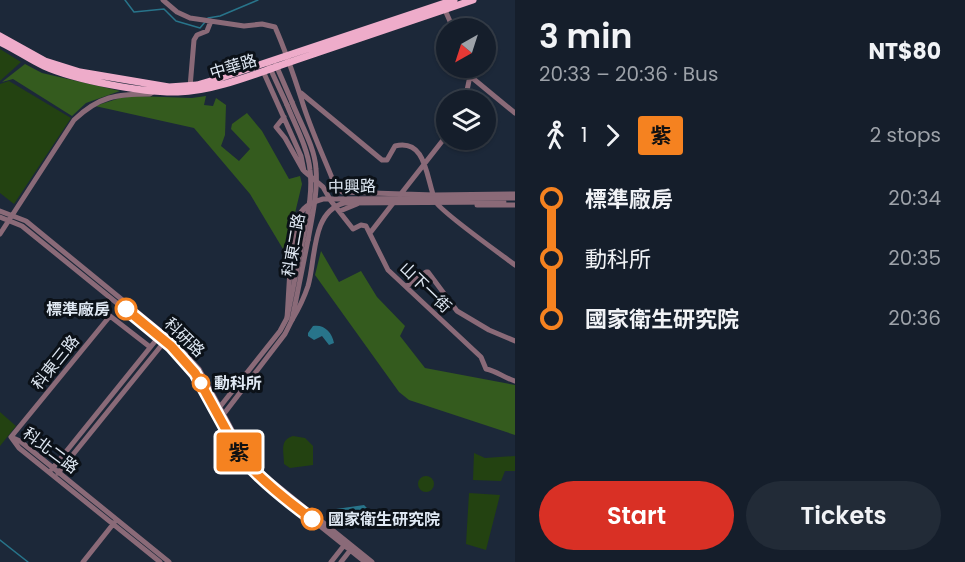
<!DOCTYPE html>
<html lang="en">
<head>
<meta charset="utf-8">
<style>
	:root { --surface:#151e2b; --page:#222b37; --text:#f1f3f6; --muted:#9da2a9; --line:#343c47; --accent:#d93025 }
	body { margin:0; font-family:Poppins,"Noto Sans TC",sans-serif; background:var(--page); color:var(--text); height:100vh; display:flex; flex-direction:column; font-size:22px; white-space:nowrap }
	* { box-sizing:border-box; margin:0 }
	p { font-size:20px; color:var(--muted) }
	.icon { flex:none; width:33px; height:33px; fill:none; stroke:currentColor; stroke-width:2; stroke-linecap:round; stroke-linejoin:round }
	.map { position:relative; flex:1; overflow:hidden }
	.drawer { display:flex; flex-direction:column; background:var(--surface); width:450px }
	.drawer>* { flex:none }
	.badge { padding:0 12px; border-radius:4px; font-size:21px; line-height:39px }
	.needle { width:39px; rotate:219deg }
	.buttons { position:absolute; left:436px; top:18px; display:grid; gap:12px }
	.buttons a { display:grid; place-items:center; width:60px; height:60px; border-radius:50%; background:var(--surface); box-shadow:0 2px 4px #0004,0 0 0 2px var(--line); font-size:30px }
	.map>.badge { position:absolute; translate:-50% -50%; box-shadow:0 0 0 3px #fff }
	.legs { display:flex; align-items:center; gap:9px; height:66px; padding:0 24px; font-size:20px }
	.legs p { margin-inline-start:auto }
	.summary { display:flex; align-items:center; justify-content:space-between; height:102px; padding:0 24px }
	h1 { font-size:33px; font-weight:600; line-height:45px }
	.button { display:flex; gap:12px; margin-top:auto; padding:12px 24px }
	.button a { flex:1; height:69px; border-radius:36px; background:var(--accent); color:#fff; font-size:24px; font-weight:600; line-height:69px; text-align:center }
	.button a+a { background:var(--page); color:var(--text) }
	ul { padding:0 24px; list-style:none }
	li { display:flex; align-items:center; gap:21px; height:60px; font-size:22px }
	li i { display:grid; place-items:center; width:9px; height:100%; margin:0 8px; background:currentColor }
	li i::after { content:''; width:15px; height:15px; margin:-8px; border:4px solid; border-radius:50%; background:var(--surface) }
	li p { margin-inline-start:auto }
	li:first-child i { background:linear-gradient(#0000 50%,currentColor 0) }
	li:last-child i { background:linear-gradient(currentColor 50%,#0000 0) }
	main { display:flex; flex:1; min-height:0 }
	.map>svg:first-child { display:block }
	.green { fill:#234211 }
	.forest { fill:#345b1e }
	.water { fill:#28748a }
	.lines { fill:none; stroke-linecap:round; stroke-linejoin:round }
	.stream { stroke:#28748a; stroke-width:1.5 }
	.minor { stroke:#8a6a78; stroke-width:5 }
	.major { stroke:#eeacca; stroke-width:7 }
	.minor-bridge { stroke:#8a6a78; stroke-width:5 }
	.line-1-casing { stroke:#fff; stroke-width:14 }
	.line-1 { stroke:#f58220; stroke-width:9 }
	.stop-1-dot { fill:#fff; stroke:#f58220; stroke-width:3 }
	.labels { text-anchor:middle; stroke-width:6; stroke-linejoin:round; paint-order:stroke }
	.street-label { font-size:16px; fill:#dfe8f3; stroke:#0b1118 }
	.stop-label { font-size:16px; font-weight:bold; fill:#dfe8f3; stroke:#0b1118; text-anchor:start }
</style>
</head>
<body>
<main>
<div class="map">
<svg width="515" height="562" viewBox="0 0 515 562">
	<rect width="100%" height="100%" fill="#1c2839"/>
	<path class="green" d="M0,49L21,62L0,81Z
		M9,81L71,118L14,204L0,193V84Z
		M0,412L16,426L0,446Z
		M293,436L305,438L313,446V465L290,468L284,464C284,452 279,440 293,436Z
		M474,453L485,458L515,456V471H505L501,481L473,480Z
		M418 484a8 8 0 1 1 16 0a8 8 0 1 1-16 0Z
		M469,493L500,495L486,550L466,544Z"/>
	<path class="forest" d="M25,64L42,73L120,91L86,103L72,116L13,79L2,82Z
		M135,96L192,98L206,96L204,105L213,106L216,98L226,105L225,135L221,146L239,161L250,149L231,129L232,124L247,113L262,131L289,179L300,176L302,184L289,238L283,249L250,194L194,128L95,106L120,98Z
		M321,251L339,282L361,271L377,297L405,326L400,336L425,368L515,385V435L409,400L399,392L315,275Z"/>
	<path class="water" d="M313,326C324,324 332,332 334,343L329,345L322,336L314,340L308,336V333Z
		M364,505L369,510C360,521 347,519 334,514L336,509Z"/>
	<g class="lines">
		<path class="stream" d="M125,0L134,12L164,9L176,21L200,28L205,22
			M208,18L220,16L258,0
			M0,540L28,562"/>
		<path class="minor" d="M163,0L177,12L190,18L244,26L262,24L275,27C286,52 294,76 302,101C311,131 325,159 336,188L342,192L434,195L515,194
			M445,10L453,28
			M276,65L292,102
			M269,66L287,105
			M263,71L301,156L304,171L323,187L331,201L353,229L361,225L366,226L388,270L481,357L486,369C497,371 504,378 515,381
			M470,76L515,113
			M190,87L194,40L197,35L207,31L211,21
			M301,93L382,160H387L395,146C428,138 426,182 436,202C441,212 502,255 515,265
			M465,100L470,76L467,68
			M284,117L276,127L285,138L303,170
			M400,195L447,135
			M477,205H515
			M0,211L26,221L175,343L199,369L245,454L263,474L372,562
			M340,211L357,204
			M0,217L22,226L171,347L195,373L241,457L260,478L365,562
			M370,233L394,202
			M0,234L74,120C99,96 117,94 150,94L153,92
			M407,286L426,272H428L457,311L489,330L515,341
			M219,408L280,331L287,318L303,239
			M223,415L285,334L292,320L308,240
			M11,437L110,316L150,347
			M11,437L20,441L169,562
			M11,437L19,448L160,562
			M52,469L161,334
			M58,473L165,341
			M83,562L114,523
			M331,562L346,543
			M341,562L352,548"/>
		<path class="major" d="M0,36L45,61L80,72L169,87L197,85L214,80L454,0
			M0,42C15,49 29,59 44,66C75,80 144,93 178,92C216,91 260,72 296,60C355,40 414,20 473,0"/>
		<path class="minor-bridge" d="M292,102C300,123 315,147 316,169C318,193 312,217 308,240
			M287,105C295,125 308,148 310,170C313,193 307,217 303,239
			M287,318C289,295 290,232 300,214C305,205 313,202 323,199L515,198
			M292,320C298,310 304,298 308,286C316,259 311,212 344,203L504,202"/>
	</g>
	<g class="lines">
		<defs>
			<path id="line-1" d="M126,309L171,346L195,373L241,457C262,481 286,500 312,519"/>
		</defs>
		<use href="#line-1" class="line-1-casing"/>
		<use href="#line-1" class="line-1"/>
	</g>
	<g class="stop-1-dot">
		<circle cx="126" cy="309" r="10"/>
		<circle cx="201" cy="383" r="8"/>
		<circle cx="312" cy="519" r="10"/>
	</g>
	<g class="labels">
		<g class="street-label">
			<text transform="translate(233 66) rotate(-17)" y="6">中華路</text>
			<text transform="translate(352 186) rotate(-1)" y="6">中興路</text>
			<text transform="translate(293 245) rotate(-80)" y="6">科東二路</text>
			<text transform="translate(426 287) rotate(44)" y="6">山下一街</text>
			<text transform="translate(185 337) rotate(44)" y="6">科研路</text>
			<text transform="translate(55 362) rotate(-51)" y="6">科東三路</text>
			<text transform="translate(51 450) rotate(37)" y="6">科北二路</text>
		</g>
		<g class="stop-label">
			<text x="110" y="315" text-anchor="end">標準廠房</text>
			<text x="214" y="389">動科所</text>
			<text x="328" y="525">國家衛生研究院</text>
		</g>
	</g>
</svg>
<div class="buttons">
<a><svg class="needle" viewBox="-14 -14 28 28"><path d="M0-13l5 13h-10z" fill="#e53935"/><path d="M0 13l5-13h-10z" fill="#9da2a9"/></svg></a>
<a><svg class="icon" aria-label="layers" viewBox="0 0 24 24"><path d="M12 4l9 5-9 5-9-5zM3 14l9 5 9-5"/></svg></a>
</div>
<b class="badge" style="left:239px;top:452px;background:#f58220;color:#111">紫</b>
</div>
<section class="drawer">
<div class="summary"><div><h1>3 min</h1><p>20:33 – 20:36 · Bus</p></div><b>NT$80</b></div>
<div class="legs"><svg class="icon" aria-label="walk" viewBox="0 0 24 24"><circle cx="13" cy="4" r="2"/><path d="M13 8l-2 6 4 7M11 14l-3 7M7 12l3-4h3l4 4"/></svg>1<svg class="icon" aria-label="forward" viewBox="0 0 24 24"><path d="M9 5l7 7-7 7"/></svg><b class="badge" style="background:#f58220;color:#111">紫</b><p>2 stops</p></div>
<ul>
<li><i style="color:#f58220"></i><b>標準廠房</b><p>20:34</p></li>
<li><i style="color:#f58220"></i><span>動科所</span><p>20:35</p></li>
<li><i style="color:#f58220"></i><b>國家衛生研究院</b><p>20:36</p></li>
</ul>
<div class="button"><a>Start</a><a>Tickets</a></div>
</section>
</main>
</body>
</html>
